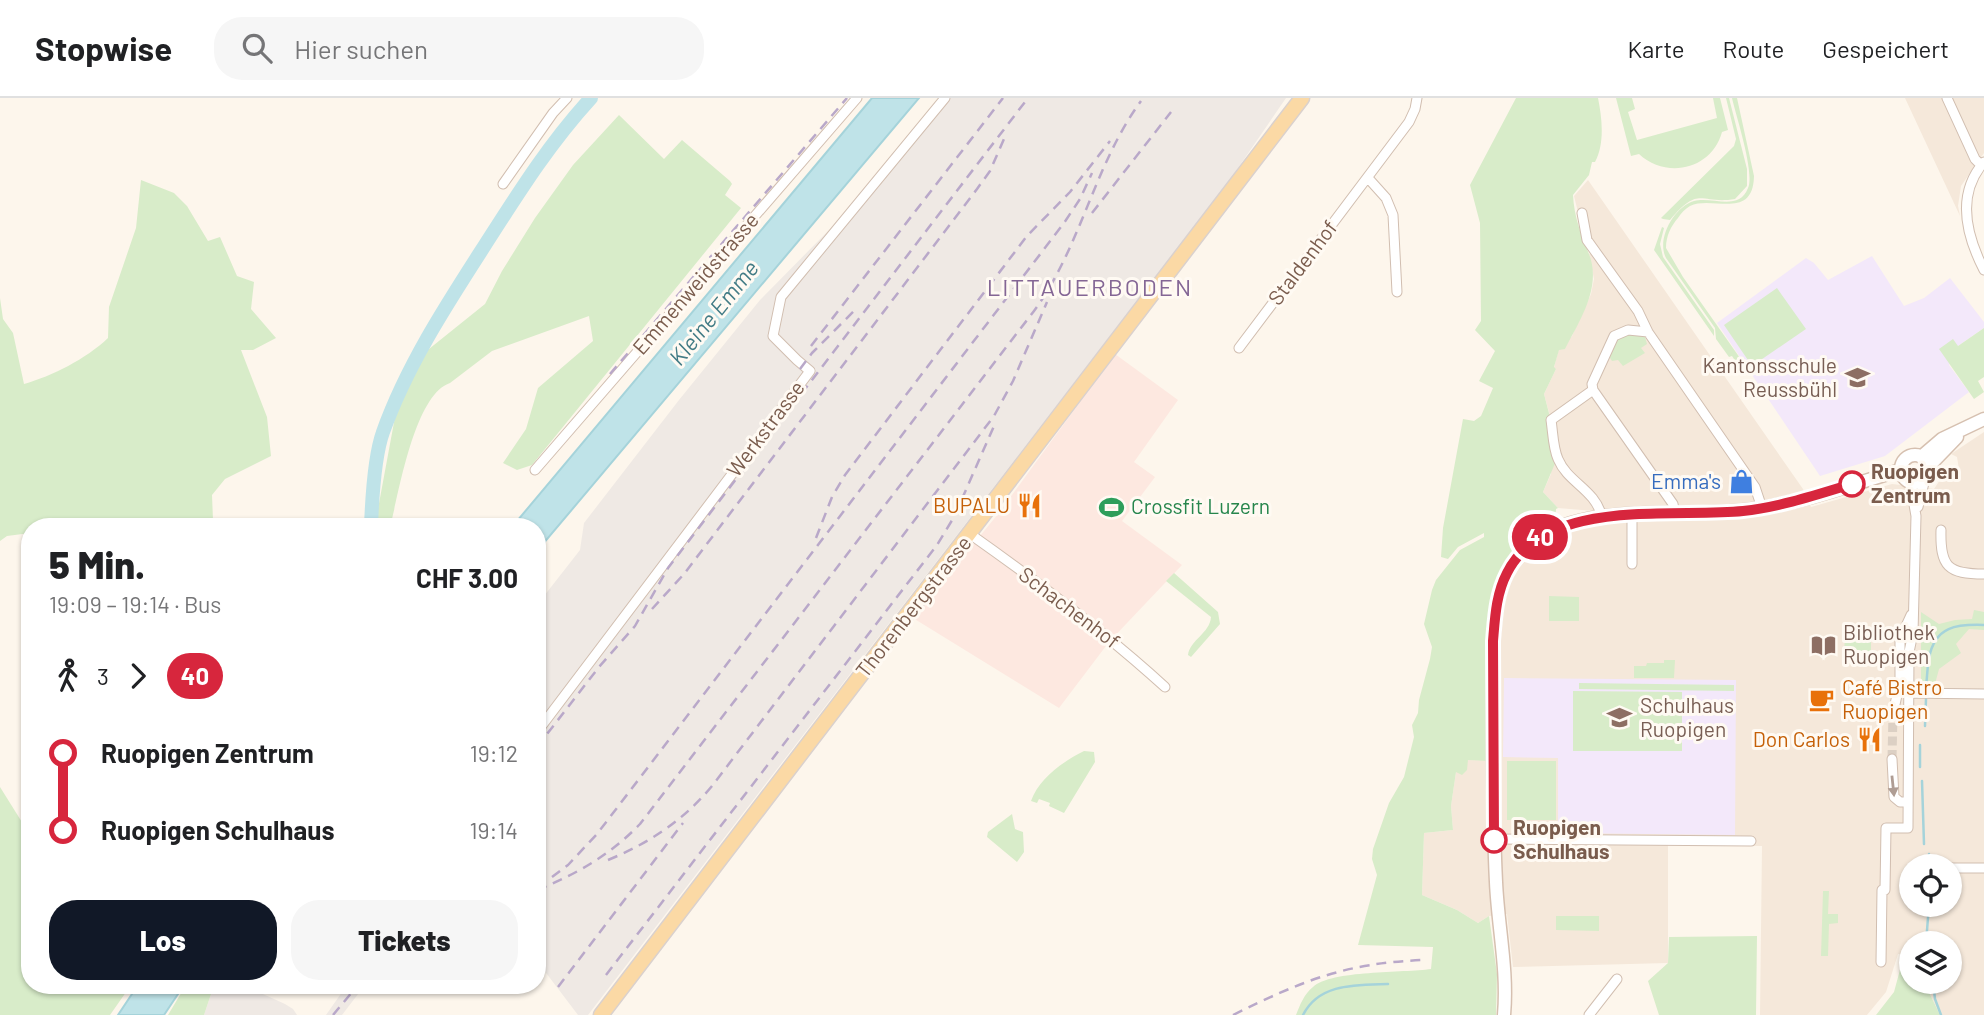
<!DOCTYPE html>
<html lang="de">
<head>
<meta charset="utf-8">
<style>
	:root { --surface:#fff; --page:#f6f6f6; --text:#202124; --muted:#757577; --line:#e0e0e0; --accent:#111827 }
	body { margin:0; font-family:Barlow,sans-serif; background:var(--page); color:var(--text); height:100vh; display:flex; flex-direction:column; font-size:26px; white-space:nowrap }
	* { box-sizing:border-box; margin:0 }
	p { font-size:23px; color:var(--muted) }
	.icon { flex:none; width:38px; height:38px; fill:none; stroke:currentColor; stroke-width:2; stroke-linecap:round; stroke-linejoin:round }
	.map { position:relative; flex:1; overflow:hidden }
	.drawer { position:absolute; left:21px; top:420px; width:525px; height:476px; display:flex; flex-direction:column; background:var(--surface); border-radius:28px; box-shadow:0 2px 5px #0004 }
	.drawer>* { flex:none }
	.badge { padding:0 14px; border-radius:23px; font-size:24px; line-height:46px }
	.fabs { position:absolute; left:1899px; top:756px; display:grid; gap:14px }
	.fabs a { display:grid; place-items:center; width:63px; height:63px; border-radius:50%; background:var(--surface); box-shadow:0 2px 5px #0004; font-size:35px }
	.map>.badge { position:absolute; translate:-50% -50%; box-shadow:0 0 0 4px #fff }
	.legs { display:flex; align-items:center; gap:10px; height:77px; padding:0 28px; font-size:23px }
	.legs p { margin-inline-start:auto }
	.head { display:flex; align-items:center; justify-content:space-between; height:119px; padding:0 28px }
	h1 { font-size:38px; font-weight:800; line-height:52px }
	.primary-button { display:flex; gap:14px; margin-top:auto; padding:14px 28px }
	.primary-button a { flex:1; height:80px; border-radius:28px; background:var(--accent); color:#fff; font-size:28px; font-weight:800; line-height:80px; text-align:center }
	.primary-button a+a { background:var(--page); color:var(--text) }
	ul { padding:0 28px; list-style:none }
	li { display:flex; align-items:center; gap:24px; height:77px; font-size:26px }
	li i { display:grid; place-items:center; width:10px; height:100%; margin:0 9px; background:currentColor }
	li i::after { content:''; width:18px; height:18px; margin:-9px; border:5px solid; border-radius:50%; background:var(--surface) }
	li p { margin-inline-start:auto }
	li:first-child i { background:linear-gradient(#0000 50%,currentColor 0) }
	li:last-child i { background:linear-gradient(currentColor 50%,#0000 0) }
	header { display:flex; align-items:center; gap:42px; box-sizing:border-box; height:98px; padding:0 35px; background:var(--surface); border-bottom:2px solid var(--line) }
	header strong { font-size:33px }
	nav { display:flex; gap:38px; margin-inline-start:auto; font-size:24px }
	.search { width:490px; height:63px; background:var(--page); display:flex; align-items:center; gap:18px; box-sizing:border-box; padding:0 24px; border-radius:28px; color:var(--muted); font-size:26px }
	.map>svg:first-child { display:block }
	.residential { fill:#f5e8da; fill-rule:evenodd }
	.commercial { fill:#fde8e0 }
	.industrial { fill:#efe9e4 }
	.education { fill:#f3e8fa }
	.green { fill:#d8ecc9 }
	.water { fill:#bfe3e8; stroke:#a5d3da; stroke-width:2 }
	.lines { fill:none; stroke-linecap:round; stroke-linejoin:round }
	.stream { stroke:#a5d3da; stroke-width:2.5 }
	.river { stroke:#bfe3e8; stroke-width:14 }
	.street-tunnel { stroke:#dcd0c4; stroke-width:9; stroke-dasharray:9 4.5; stroke-linecap:butt }
	.street-casing { stroke:#d1beb0; stroke-width:11 }
	.secondary-casing { stroke:#d6c0b0; stroke-width:15 }
	.primary-casing { stroke:#dad1cd; stroke-width:17 }
	.street { stroke:#fff; stroke-width:9 }
	.secondary { stroke:#fff; stroke-width:12 }
	.primary { stroke:#fbd9a5; stroke-width:14 }
	.rail { stroke:#b9a8c9; stroke-width:2.5; stroke-dasharray:10 7; stroke-linecap:butt }
	.oneway { fill:#af9d94 }
	.line-1-casing { stroke:#fff; stroke-width:16 }
	.line-1 { stroke:#d7263d; stroke-width:10 }
	.stop-1-dot { fill:#fff; stroke:#d7263d; stroke-width:3.5 }
	.labels { text-anchor:middle; stroke-width:6; stroke-linejoin:round; paint-order:stroke }
	.street-label { font-size:21px; fill:#7a5c4d; stroke:#fffaf3 }
	.education-label { font-size:21px; fill:#785e54; stroke:#fffaf3; text-anchor:start }
	.stop-label { font-size:21px; font-weight:bold; fill:#7a5c4d; stroke:#fffaf3; text-anchor:start }
	.shop-label { font-size:21px; fill:#366cbe; stroke:#fffaf3; text-anchor:end }
	.food-label { font-size:21px; fill:#c56008; stroke:#fffaf3; text-anchor:end }
	.leisure-label { font-size:21px; fill:#27864d; stroke:#fffaf3; text-anchor:start }
	.water-label { font-size:23px; font-style:italic; fill:#437c86; stroke:#fffaf3 }
	.quarter-label { font-size:24px; letter-spacing:2px; fill:#846695; stroke:#fffaf3 }
</style>
</head>
<body>
<header>
<strong>Stopwise</strong>
<div class="search"><svg class="icon" aria-label="search" viewBox="0 0 24 24"><circle cx="10" cy="10" r="6"/><path d="M15 15l6 6"/></svg>Hier suchen</div>
<nav><a>Karte</a><a>Route</a><a>Gespeichert</a></nav>
</header>
<div class="map">
<svg width="1984" height="917" viewBox="0 0 1984 917">
	<rect width="100%" height="100%" fill="#fdf6ec"/>
	<path class="residential" d="M1905,0H1984V55L1961,88L1958,108L1960,118Z
		M1588,82L1789,371L1803,391L1811,409L1892,386L1934,391L1942,379L1959,371L1957,359L1951,356L1984,334V917H1940L1924,884H1950V845H1911V857L1898,856L1886,894L1867,917H1760L1762,748L1668,747V865L1513,869L1507,816L1489,818L1478,825L1457,812L1422,797L1424,735L1453,732L1451,708L1456,674L1468,662L1501,663L1500,535L1504,505L1512,481L1520,468L1541,447L1566,434L1593,427L1594,413L1558,410L1543,394L1551,376L1550,318L1544,296L1556,271L1554,270L1555,265L1559,251L1572,238L1591,196L1594,181L1589,156L1592,153L1582,130L1574,98ZM1911,768H1950V807H1911Z"/>
	<path class="commercial" d="M1115,256L1178,302L1134,364L1155,379L1122,423L1182,467L1109,544L1059,610L913,520L998,416Z"/>
	<path class="industrial" d="M939,0H1286L1229,83L588,917H578L537,863V507L580,452L584,425L679,302L760,202L829,132Z
		M214,887H243L285,906L293,911L297,917H204Z
		M347,887H365L342,917H326Z"/>
	<path class="education" d="M1872,158L1904,208L1924,200L1950,180L1984,224V230L1958,248L1949,267L1969,294L1885,358L1820,378L1717,225L1806,160L1814,165L1828,182Z
		M1504,580L1736,582L1735,737L1558,735V660L1503,659Z"/>
	<path class="green" d="M1516,0H1598C1602,20 1605,45 1595,64H1592L1589,77L1573,97C1574,118 1581,137 1589,156C1602,189 1580,222 1565,251L1559,252L1554,269L1556,271L1544,296L1550,319L1556,363L1543,394L1558,410L1556,411L1555,423C1546,428 1534,432 1526,439C1472,481 1488,601 1487,663L1468,662L1467,672L1462,677L1456,674L1451,708L1453,732L1424,735L1422,797L1457,812L1478,825L1489,818L1497,876L1496,917H1296C1300,907 1304,896 1313,889C1331,872 1404,875 1431,871L1433,849L1358,847L1377,777L1372,761L1373,751L1389,705L1404,679L1414,639L1412,627L1418,615L1419,602L1430,561L1432,549L1424,526L1432,492L1436,482L1460,452L1484,439V435L1458,449L1448,461L1441,459L1443,430L1463,321L1474,323L1481,318L1493,290L1479,283L1495,253L1475,232L1481,223L1480,125L1470,87Z
		M1616,0H1632L1635,11L1628,14L1637,42L1717,20L1713,0H1720L1728,32L1722,34C1712,71 1667,82 1639,56L1631,58Z
		M1726,0H1729L1747,71V88L1735,101C1700,107 1700,86 1670,122L1663,121L1661,120L1734,48L1736,41Z
		M1732,0H1737L1754,78C1753,123 1712,97 1690,108C1685,111 1681,115 1678,120C1671,128 1666,138 1666,150L1683,179L1740,260L1736,264L1732,258L1729,259L1716,241L1715,230L1666,160C1656,141 1674,109 1694,103C1712,98 1739,114 1748,90C1755,75 1736,18 1732,0Z
		M619,17L664,61L682,42L730,83L732,86L725,97L741,110L532,367L517,372L503,365L526,331L538,290L593,243L589,218L492,253L450,285C416,296 400,388 392,421V429H372L375,427L395,319L424,255L485,206L502,173L535,120L573,67Z
		M141,82L174,95L187,108L208,143L220,139L237,178L254,184L251,211L276,240L253,252H241L267,319L271,358L225,381L212,397L213,422L188,429H30V435L7,438L0,443V200L3,221L13,235L24,286C52,278 86,261 108,240L109,209L136,130Z
		M1662,129L1664,130L1660,146L1663,159L1714,232V238L1654,152Z
		M1777,190L1806,231L1752,268L1724,227Z
		M1984,230V279L1978,283L1984,294L1974,301L1939,251L1953,241L1958,248Z
		M1634,234L1645,239L1647,246L1641,250L1645,255L1623,268L1618,262L1612,263L1608,257C1613,242 1619,237 1634,234Z
		M1174,475L1218,514L1220,526L1191,559L1188,557C1190,542 1210,535 1211,519L1166,483Z
		M1549,498L1579,499V523H1549Z
		M1974,512L1984,514V532L1969,531L1956,546L1961,555L1939,571L1935,586L1921,585V514L1939,526L1955,522L1972,521Z
		M1845,536H1871V559L1844,558Z
		M1664,562H1675L1674,580H1634V568H1646L1647,565H1664Z
		M1579,585L1734,587V593L1579,591Z
		M1573,593L1682,594V653H1573Z
		M1084,653L1094,654L1095,664L1064,715L1049,708L1050,705L1039,701L1037,705L1031,703C1039,680 1064,663 1084,653Z
		M1507,663H1556V722H1507Z
		M0,689L30,737V887H131L110,917H0Z
		M1012,716L1015,731L1023,734L1024,754L1017,764L987,739L988,734Z
		M1823,793H1829L1828,816H1838V825L1829,826L1828,858H1821Z
		M1556,818H1599V833L1556,832Z
		M1757,838L1756,917H1659L1648,883L1668,865L1669,839Z
		M1904,857H1911V884H1924L1940,917H1876L1894,894Z
		M186,887H214L204,917H168Z"/>
	<path class="water" d="M872,0H919L537,453V429H512Z
		M138,887H184L164,917H118Z"/>
	<g class="lines">
		<path class="stream" d="M1929,560C1935,528 1957,526 1984,527
			M1926,590L1928,566
			M1925,628L1926,601
			M1920,647V669
			M1922,683L1924,746
			M1929,756V768
			M1926,845L1929,807
			M1933,884L1935,901L1941,917
			M1303,917C1319,885 1356,887 1388,886"/>
		<path class="river" d="M371,429C372,401 374,359 383,334C407,267 447,206 485,147C519,94 549,46 591,0"/>
		<path class="street-tunnel" d="M1892,661L1893,615"/>
		<defs>
			<path id="street" d="M1947,0L1975,61L1981,67
				M1984,64C1956,96 1966,137 1984,172
				M1368,80L1386,100L1393,117L1397,194
				M503,86L553,15L567,0
				M1582,115L1587,142L1638,213L1648,234L1755,389L1762,410
				M1648,234L1628,232L1614,238L1592,286L1593,292L1673,406L1675,416
				M1239,250L1409,24L1415,11L1417,0
				M1593,292L1551,322C1553,335 1553,350 1558,361C1568,385 1595,391 1602,419
				M535,372L857,0
				M1918,409L1925,381
				M1632,418V466
				M1941,432C1940,469 1948,476 1984,476
				M970,436C1038,484 1104,533 1165,589
				M1908,595L1984,596
				M1893,615L1900,584V541L1911,517
				M537,634L810,273L797,262L773,238L781,199L945,0
				M1892,661L1894,699L1900,704H1908
				M1494,741L1751,743
				M1950,770H1984
				M1881,864L1882,792H1885L1886,730H1908L1909,554L1913,535L1916,418L1910,384
				M1589,917L1617,881"/>
			<path id="secondary" d="M1901 371a14 14 0 1 1 28 0a14 14 0 1 1-28 0Z
				M1921,359L1942,341L1984,321
				M1928,369L1957,339
				M1504,917C1508,872 1498,829 1496,784C1492,704 1493,623 1493,543C1495,519 1496,497 1507,475C1546,395 1674,422 1747,412C1799,406 1850,387 1901,372"/>
			<path id="primary" d="M601,917L1302,0"/>
		</defs>
		<use href="#street" class="street-casing"/>
		<use href="#secondary" class="secondary-casing"/>
		<use href="#primary" class="primary-casing"/>
		<use href="#street" class="street"/>
		<use href="#secondary" class="secondary"/>
		<use href="#primary" class="primary"/>
		<path class="rail" d="M1092,115L1171,14
			M811,248L1003,0
			M800,271L812,255L857,210
			M610,276L847,0
			M816,440L832,399L845,377L1027,138L1070,94L1110,43
			M652,511L684,476L977,91L990,73L1004,41
			M537,649L599,569L635,528L668,470L1028,0
			M608,762C649,745 683,723 712,688L994,318L1013,283L1047,204
			M552,779L568,767L597,736L1064,125L1080,101L1092,75
			M537,792C577,776 610,757 640,726L1034,213C1081,149 1094,67 1141,3
			M606,877L937,447L954,419L994,328
			M558,889L683,725
			M333,917L358,887
			M1233,917C1302,883 1345,865 1423,862"/>
	</g>
	<defs><path id="oneway-solid" d="M-6-.8H1V-3.2L6.5 0L1 3.2V.8H-6Z" transform="scale(1.75)"/></defs>
	<use class="oneway" href="#oneway-solid" transform="translate(1893 688) rotate(84)"/>
	<g class="lines">
		<defs>
			<path id="line-1" d="M1494,742L1493,543C1495,520 1496,496 1507,475C1545,399 1671,420 1743,413C1780,409 1816,397 1852,386"/>
		</defs>
		<use href="#line-1" class="line-1-casing"/>
		<use href="#line-1" class="line-1"/>
	</g>
	<defs>
		<symbol id="school-bare" viewBox="-9 -9 18 18"><path d="M0-5L7-2L0 1L-7-2ZM-4 1L0 2.5L4 1V4Q0 6-4 4Z" fill="#8d6e63" stroke="#fffaf3" stroke-width="2.5" paint-order="stroke"/></symbol>
		<symbol id="shop-bare" viewBox="-9 -9 18 18"><path d="M-5-2.5h2.3a2.7 3.5 0 0 1 5.4 0H5L5.5 6h-11ZM-1.5-2.5h3a1.5 2.3 0 0 0-3 0Z" fill="#3f7fe0" stroke="#fffaf3" stroke-width="2.5" paint-order="stroke"/></symbol>
		<symbol id="restaurant-bare" viewBox="-9 -9 18 18"><path d="M-5-6h1v4h1v-4h1v4h1v-4h1v5L-1.5 .5V6h-2V.5L-5-1ZM5-6V6H3V1.5H1.5Q1.5-4 5-6Z" fill="#e8710a" stroke="#fffaf3" stroke-width="2.5" paint-order="stroke"/></symbol>
		<symbol id="stadium-bare" viewBox="-9 -9 18 18"><path d="M0-5a6.5 5 0 1 0 0 10a6.5 5 0 1 0 0-10ZM-3.5-1.8h7v3.6h-7Z" fill="#2e9e5b" stroke="#fffaf3" stroke-width="2.5" paint-order="stroke"/></symbol>
		<symbol id="library-bare" viewBox="-9 -9 18 18"><path d="M-6-4Q-3-5.5-.7-3.5V5Q-3 3-6 4ZM6-4Q3-5.5 .7-3.5V5Q3 3 6 4Z" fill="#8d6e63" stroke="#fffaf3" stroke-width="2.5" paint-order="stroke"/></symbol>
		<symbol id="cafe-bare" viewBox="-9 -9 18 18"><path d="M-5.5-4.5H6V0H3Q3 3.5 0 3.5H-2.5Q-5.5 3.5-5.5 0ZM3-3.2v2h1.7v-2ZM-6 4.5H4V6H-6Z" fill="#e8710a" stroke="#fffaf3" stroke-width="2.5" paint-order="stroke"/></symbol>
	</defs>
	<g fill-rule="evenodd">
		<use href="#school-bare" x="1840" y="262" width="35" height="35"/>
		<use href="#shop-bare" x="1724" y="366" width="35" height="35"/>
		<use href="#restaurant-bare" x="1012" y="390" width="35" height="35"/>
		<use href="#stadium-bare" x="1094" y="392" width="35" height="35"/>
		<use href="#library-bare" x="1806" y="530" width="35" height="35"/>
		<use href="#cafe-bare" x="1804" y="584" width="35" height="35"/>
		<use href="#school-bare" x="1602" y="602" width="35" height="35"/>
		<use href="#restaurant-bare" x="1852" y="624" width="35" height="35"/>
	</g>
	<g class="stop-1-dot">
		<circle cx="1852" cy="386" r="12"/>
		<circle cx="1494" cy="742" r="12"/>
	</g>
	<g class="labels">
		<g class="street-label">
			<text transform="translate(1303 165) rotate(-53)" y="7">Staldenhof</text>
			<text transform="translate(696 186) rotate(-49)" y="7">Emmenweidstrasse</text>
			<text transform="translate(766 331) rotate(-53)" y="7">Werkstrasse</text>
			<text transform="translate(914 509) rotate(-52)" y="7">Thorenbergstrasse</text>
			<text transform="translate(1069 510) rotate(37)" y="7">Schachenhof</text>
		</g>
		<g class="education-label">
			<text x="1837" y="275" text-anchor="end">Kantonsschule<tspan x="1837" dy="24">Reussbühl</tspan></text>
			<text x="1843" y="542">Bibliothek<tspan x="1843" dy="24">Ruopigen</tspan></text>
			<text x="1640" y="615">Schulhaus<tspan x="1640" dy="24">Ruopigen</tspan></text>
		</g>
		<g class="stop-label">
			<text x="1871" y="381">Ruopigen<tspan x="1871" dy="24">Zentrum</tspan></text>
			<text x="1513" y="737">Ruopigen<tspan x="1513" dy="24">Schulhaus</tspan></text>
		</g>
		<g class="shop-label">
			<text x="1721" y="391">Emma's</text>
		</g>
		<g class="food-label">
			<text x="1010" y="415">BUPALU</text>
			<text x="1842" y="597" text-anchor="start">Café Bistro<tspan x="1842" dy="24">Ruopigen</tspan></text>
			<text x="1850" y="649">Don Carlos</text>
		</g>
		<g class="leisure-label">
			<text x="1131" y="416">Crossfit Luzern</text>
		</g>
		<g class="water-label">
			<text transform="translate(714 215) rotate(-51)" y="8">Kleine Emme</text>
		</g>
		<g class="quarter-label">
			<text x="1090" y="198">LITTAUERBODEN</text>
		</g>
	</g>
</svg>
<div class="fabs">
<a><svg class="icon" aria-label="locate" viewBox="0 0 24 24"><circle cx="12" cy="12" r="6"/><path d="M12 2v4M12 18v4M2 12h4M18 12h4"/></svg></a>
<a><svg class="icon" aria-label="layers" viewBox="0 0 24 24"><path d="M12 4l9 5-9 5-9-5zM3 14l9 5 9-5"/></svg></a>
</div>
<b class="badge" style="left:1540px;top:439px;background:#d7263d;color:#fff">40</b>
<section class="drawer">
<div class="head"><div><h1>5 Min.</h1><p>19:09 – 19:14 · Bus</p></div><b>CHF 3.00</b></div>
<div class="legs"><svg class="icon" aria-label="walk" viewBox="0 0 24 24"><circle cx="13" cy="4" r="2"/><path d="M13 8l-2 6 4 7M11 14l-3 7M7 12l3-4h3l4 4"/></svg>3<svg class="icon" aria-label="forward" viewBox="0 0 24 24"><path d="M9 5l7 7-7 7"/></svg><b class="badge" style="background:#d7263d;color:#fff">40</b></div>
<ul>
<li><i style="color:#d7263d"></i><b>Ruopigen Zentrum</b><p>19:12</p></li>
<li><i style="color:#d7263d"></i><b>Ruopigen Schulhaus</b><p>19:14</p></li>
</ul>
<div class="primary-button"><a>Los</a><a>Tickets</a></div>
</section>
</div>
</body>
</html>
